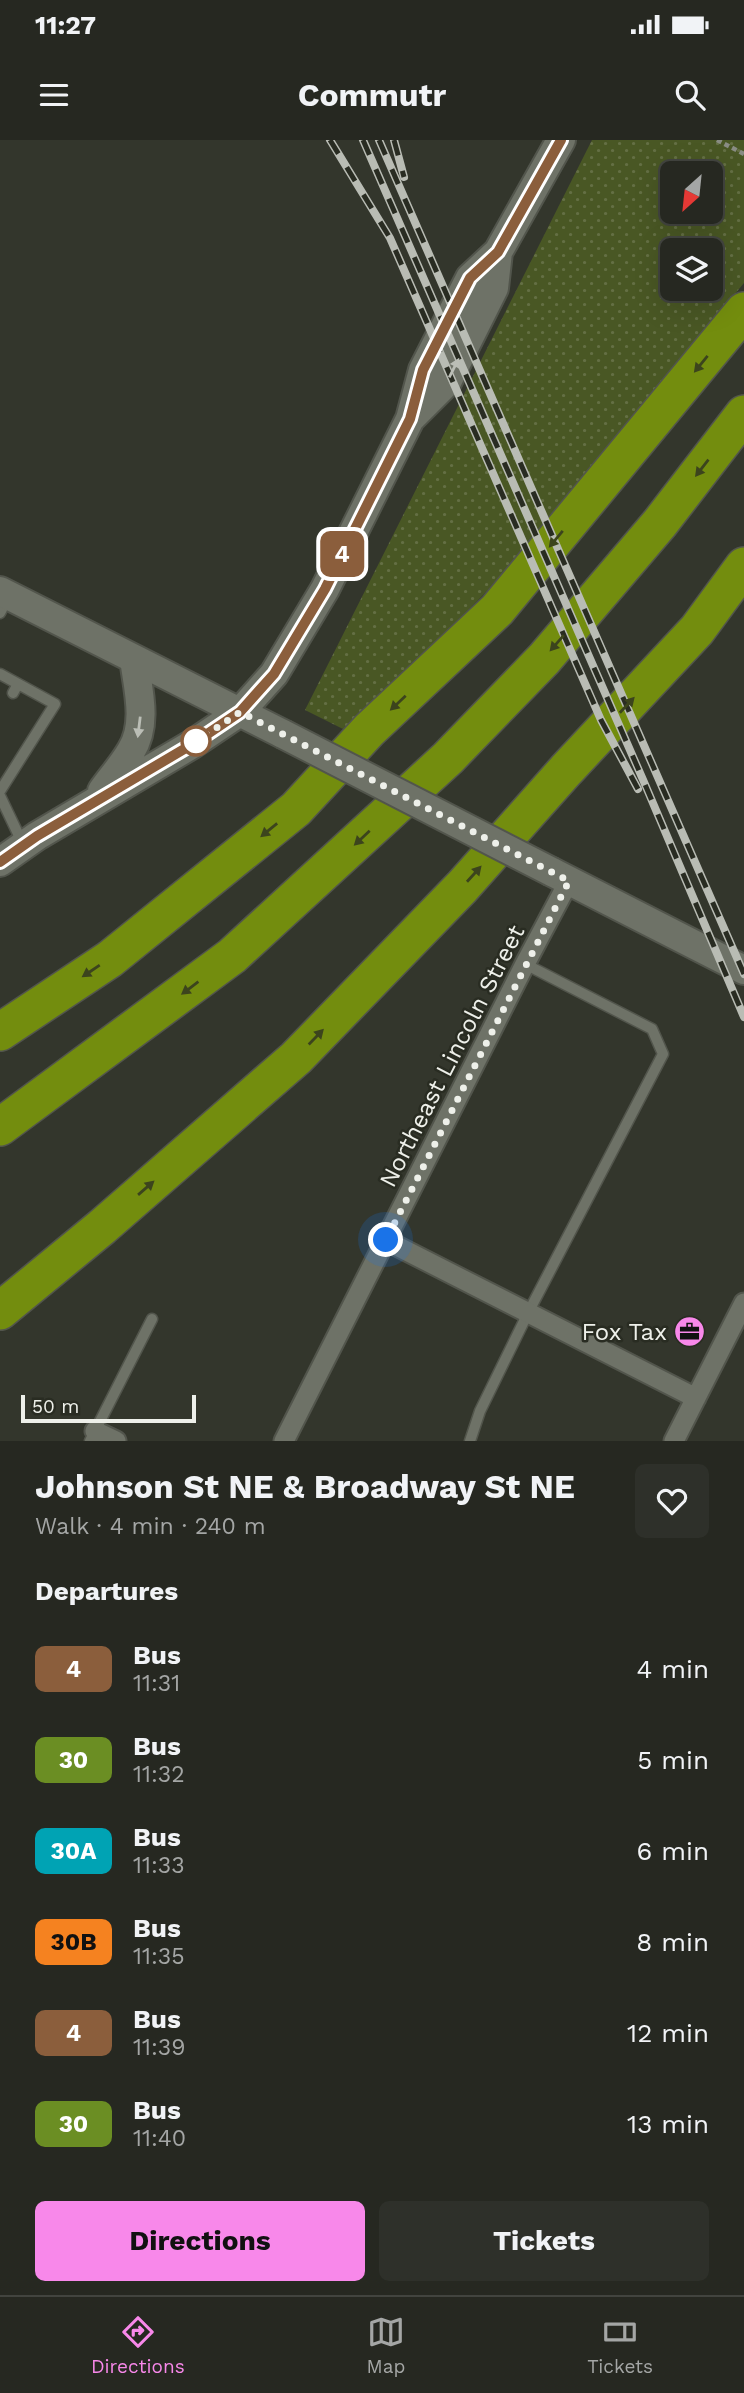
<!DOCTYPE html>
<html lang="en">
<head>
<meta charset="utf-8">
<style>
	:root { --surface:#262821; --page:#2e302a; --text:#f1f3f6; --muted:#a4a6a5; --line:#42443f; --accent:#f888ea }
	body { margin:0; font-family:"Work Sans",sans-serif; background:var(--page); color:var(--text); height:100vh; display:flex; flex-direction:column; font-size:26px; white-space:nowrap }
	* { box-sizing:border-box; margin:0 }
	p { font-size:23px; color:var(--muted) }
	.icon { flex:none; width:38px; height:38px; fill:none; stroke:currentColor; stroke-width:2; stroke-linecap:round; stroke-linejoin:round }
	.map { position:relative; height:1301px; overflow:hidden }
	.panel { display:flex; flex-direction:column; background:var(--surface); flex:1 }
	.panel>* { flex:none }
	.badge { padding:0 14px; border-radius:10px; font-size:24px; line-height:46px }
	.needle { width:46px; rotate:207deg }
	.fabs { position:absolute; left:660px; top:21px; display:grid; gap:14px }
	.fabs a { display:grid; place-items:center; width:63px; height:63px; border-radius:10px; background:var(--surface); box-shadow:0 7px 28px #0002,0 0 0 2px var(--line); font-size:35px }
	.scale { position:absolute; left:21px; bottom:18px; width:175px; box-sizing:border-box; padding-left:7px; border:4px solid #eef0ea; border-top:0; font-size:19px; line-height:24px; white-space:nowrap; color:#eef0ea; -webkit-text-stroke:5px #292c22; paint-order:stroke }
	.you { position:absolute; width:35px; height:35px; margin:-18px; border:5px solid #fff; border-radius:50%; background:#1a73e8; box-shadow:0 0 0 10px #1a73e833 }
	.map>.badge { position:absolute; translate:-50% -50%; box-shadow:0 0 0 4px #fff }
	h2 { padding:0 35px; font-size:26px; line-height:63px }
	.round { display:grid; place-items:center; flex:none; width:74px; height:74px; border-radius:10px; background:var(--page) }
	.overview { display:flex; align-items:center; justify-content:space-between; height:119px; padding:0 35px }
	h1 { font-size:33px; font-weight:700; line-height:52px }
	.primary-button { display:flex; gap:14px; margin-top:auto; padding:14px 35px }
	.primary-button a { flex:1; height:80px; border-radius:10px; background:var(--accent); color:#111; font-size:28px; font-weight:700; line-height:80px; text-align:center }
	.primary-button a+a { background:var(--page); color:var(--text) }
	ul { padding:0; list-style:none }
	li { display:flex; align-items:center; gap:21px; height:91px; padding:0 35px }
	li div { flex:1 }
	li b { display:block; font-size:26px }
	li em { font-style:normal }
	li .badge { min-width:77px; font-weight:700; text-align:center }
	.status { display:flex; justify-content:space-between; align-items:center; height:49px; padding:0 35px; background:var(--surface); direction:ltr }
	.status svg { height:19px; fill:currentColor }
	header { display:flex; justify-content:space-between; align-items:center; height:91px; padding:0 35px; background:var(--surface); font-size:32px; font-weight:700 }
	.tab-bar { display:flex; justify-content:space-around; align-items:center; height:98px; border-top:2px solid var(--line); background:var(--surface); font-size:19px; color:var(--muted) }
	.tab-bar a { display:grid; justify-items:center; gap:4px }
	.tab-bar .current { color:var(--accent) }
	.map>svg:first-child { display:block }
	.grass { fill:url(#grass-dots); fill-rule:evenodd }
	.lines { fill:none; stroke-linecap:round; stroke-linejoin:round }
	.lane-casing { stroke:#52554c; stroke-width:13 }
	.street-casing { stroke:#52554c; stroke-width:23 }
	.secondary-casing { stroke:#52554c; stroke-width:32 }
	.highway-casing { stroke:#52554c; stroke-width:40 }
	.path { stroke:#898c83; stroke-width:4.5; stroke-dasharray:5 3.5; stroke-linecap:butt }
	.lane { stroke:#6e7267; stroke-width:10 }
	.street { stroke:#6e7267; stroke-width:19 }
	.secondary { stroke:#6e7267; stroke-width:28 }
	.highway { stroke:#738d0e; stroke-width:37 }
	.rail-casing { stroke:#b9bcb4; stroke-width:8 }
	.rail { stroke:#292c22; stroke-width:5; stroke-dasharray:16; stroke-linecap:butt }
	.secondary-bridge-casing { stroke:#52554c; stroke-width:32; stroke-linecap:butt }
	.secondary-bridge { stroke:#6e7267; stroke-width:28 }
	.oneway { fill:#3c441d }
	.oneway2 { fill:#bbbeb6 }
	.line-casing { stroke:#fff; stroke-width:16 }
	.line { stroke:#8b5e3c; stroke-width:10 }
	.walk { stroke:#eef0ea; stroke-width:7; stroke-dasharray:0 12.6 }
	.stop-dot { fill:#fff; stroke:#8b5e3c; stroke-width:3.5 }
	.labels { text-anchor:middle; stroke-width:5; stroke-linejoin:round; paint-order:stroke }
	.street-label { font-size:24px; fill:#eef0ea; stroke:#292c22 }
	.poi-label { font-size:24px; fill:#eef0ea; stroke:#292c22; text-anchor:end }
</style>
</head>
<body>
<div class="status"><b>11:27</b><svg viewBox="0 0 49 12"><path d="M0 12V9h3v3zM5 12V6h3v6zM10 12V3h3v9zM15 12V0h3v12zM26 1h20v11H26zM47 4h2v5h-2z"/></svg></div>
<header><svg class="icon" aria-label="menu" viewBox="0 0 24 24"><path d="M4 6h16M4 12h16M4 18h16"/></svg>Commutr<svg class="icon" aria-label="search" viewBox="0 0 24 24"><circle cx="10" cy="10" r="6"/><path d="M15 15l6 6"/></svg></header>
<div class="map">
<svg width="744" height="1301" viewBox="0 0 744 1301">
	<defs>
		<pattern id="grass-dots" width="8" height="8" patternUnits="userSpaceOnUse" patternTransform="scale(1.75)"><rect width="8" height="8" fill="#495724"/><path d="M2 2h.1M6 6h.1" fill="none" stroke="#646f44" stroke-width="1.8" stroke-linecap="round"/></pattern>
	</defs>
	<rect width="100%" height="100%" fill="#33362c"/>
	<path class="grass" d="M592,0H744V143L488,450L349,592L305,570ZM672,33H710V72H672ZM672,110H710V149H672Z"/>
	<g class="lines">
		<defs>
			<path id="lane" d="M0,473L9,456
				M0,534L55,564L0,651
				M13,553L18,544
				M0,656L22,702
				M90,1301L152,1179
				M470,1301L480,1271L528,1173L663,914L652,889L525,824"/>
			<path id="street" d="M385,1100L696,1258
				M95,1291L116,1301
				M284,1301L525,824L569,741
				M674,1301L744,1163"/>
			<path id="secondary" d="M410,279L447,242L494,148L498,112
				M0,451L283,594
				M102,651C111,638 123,625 131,611C148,584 138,549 134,519
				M0,722L37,696L191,605L240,572L274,534L325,449L410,279L423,230L470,138L498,112L561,0
				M552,732L744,830"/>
			<path id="highway" d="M0,892L110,819L296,669L369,590L497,470L744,171
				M0,987L232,816L448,618L544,519L660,383L744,274
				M0,1171L102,1087L296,918L462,747L566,630L697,490L744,426"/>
		</defs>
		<use href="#lane" class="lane-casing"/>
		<use href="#street" class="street-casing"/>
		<use href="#secondary" class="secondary-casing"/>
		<use href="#highway" class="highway-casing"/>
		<path class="path" d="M717,0L744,14"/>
		<use href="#lane" class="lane"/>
		<use href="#street" class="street"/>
		<use href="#secondary" class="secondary"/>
		<use href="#highway" class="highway"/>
		<defs>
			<path id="rail" d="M330,0L390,98L601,580L638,649
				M363,0L644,642L744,877
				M379,0L744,834
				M394,0L404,37"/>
		</defs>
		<use href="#rail" class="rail-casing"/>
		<use href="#rail" class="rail"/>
		<defs>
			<path id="secondary-bridge" d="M283,594L552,732"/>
		</defs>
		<use href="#secondary-bridge" class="secondary-bridge-casing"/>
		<use href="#secondary-bridge" class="secondary-bridge"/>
	</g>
	<defs><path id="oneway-solid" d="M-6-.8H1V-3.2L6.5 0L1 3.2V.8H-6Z" transform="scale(1.75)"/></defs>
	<g class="oneway">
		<use href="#oneway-solid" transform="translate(701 224) rotate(129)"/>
		<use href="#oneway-solid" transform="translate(702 328) rotate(128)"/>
		<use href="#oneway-solid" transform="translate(556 399) rotate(130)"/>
		<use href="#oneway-solid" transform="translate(557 503) rotate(131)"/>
		<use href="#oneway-solid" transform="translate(398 563) rotate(137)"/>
		<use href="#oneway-solid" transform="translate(627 565) rotate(-47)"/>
		<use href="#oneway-solid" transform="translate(269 690) rotate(141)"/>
		<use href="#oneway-solid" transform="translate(362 698) rotate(137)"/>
		<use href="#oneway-solid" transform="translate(474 734) rotate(-48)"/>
		<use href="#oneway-solid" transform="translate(91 831) rotate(146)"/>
		<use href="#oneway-solid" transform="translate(190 848) rotate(143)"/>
		<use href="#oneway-solid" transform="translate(316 897) rotate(-46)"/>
		<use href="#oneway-solid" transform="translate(146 1048) rotate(-41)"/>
	</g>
	<g class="oneway2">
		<use href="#oneway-solid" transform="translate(454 228) rotate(-63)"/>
		<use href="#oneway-solid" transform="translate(139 587) rotate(97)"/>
	</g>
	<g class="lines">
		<defs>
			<path id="line" d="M0,722L37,696L191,605L240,572L274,534L325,449L410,279L423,230L470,138L498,112L561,0"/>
		</defs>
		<use href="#line" class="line-casing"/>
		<use href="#line" class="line"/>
		<path class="walk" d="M196,601L191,605L240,572L569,741L386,1100"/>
	</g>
	<defs>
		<symbol id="office-disc" viewBox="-11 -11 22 22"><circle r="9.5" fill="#f888ea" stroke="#292c22"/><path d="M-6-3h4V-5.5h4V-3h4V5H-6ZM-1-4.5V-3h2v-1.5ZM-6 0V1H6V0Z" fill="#111"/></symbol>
	</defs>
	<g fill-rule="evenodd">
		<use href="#office-disc" x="672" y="1174" width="35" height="35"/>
	</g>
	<circle class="stop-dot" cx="196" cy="601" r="14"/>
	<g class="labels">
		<g class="street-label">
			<text transform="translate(452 916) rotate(-63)" y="8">Northeast Lincoln Street</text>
		</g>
		<g class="poi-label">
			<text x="667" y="1200">Fox Tax</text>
		</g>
	</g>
</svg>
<div class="fabs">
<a><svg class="needle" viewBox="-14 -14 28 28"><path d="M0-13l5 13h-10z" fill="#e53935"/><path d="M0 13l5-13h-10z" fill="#a4a6a5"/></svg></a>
<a><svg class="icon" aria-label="layers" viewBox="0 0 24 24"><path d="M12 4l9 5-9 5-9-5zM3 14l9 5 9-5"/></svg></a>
</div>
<div class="scale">50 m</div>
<div class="you" style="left:386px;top:1100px"></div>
<b class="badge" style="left:342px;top:414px;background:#8b5e3c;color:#fff">4</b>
</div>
<section class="panel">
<div class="overview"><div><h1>Johnson St NE &amp; Broadway St NE</h1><p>Walk · 4 min · 240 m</p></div><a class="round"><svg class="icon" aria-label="heart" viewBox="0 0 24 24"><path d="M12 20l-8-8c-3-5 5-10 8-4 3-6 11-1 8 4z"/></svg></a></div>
<h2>Departures</h2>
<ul>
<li><span class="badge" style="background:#8b5e3c;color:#fff">4</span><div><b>Bus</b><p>11:31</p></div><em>4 min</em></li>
<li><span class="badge" style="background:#6b8e23;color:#fff">30</span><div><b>Bus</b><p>11:32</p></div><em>5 min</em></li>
<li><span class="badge" style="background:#00a3b4;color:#fff">30A</span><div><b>Bus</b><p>11:33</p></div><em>6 min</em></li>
<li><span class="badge" style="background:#f58220;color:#111">30B</span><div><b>Bus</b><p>11:35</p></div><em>8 min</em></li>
<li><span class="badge" style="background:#8b5e3c;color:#fff">4</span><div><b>Bus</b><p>11:39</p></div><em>12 min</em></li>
<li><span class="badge" style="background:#6b8e23;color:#fff">30</span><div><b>Bus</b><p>11:40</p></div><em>13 min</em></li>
</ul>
<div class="primary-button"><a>Directions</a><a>Tickets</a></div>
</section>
<nav class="tab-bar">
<a class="current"><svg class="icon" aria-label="directions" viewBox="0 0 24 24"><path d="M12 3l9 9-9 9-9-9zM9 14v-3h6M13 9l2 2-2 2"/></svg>Directions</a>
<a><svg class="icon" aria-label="map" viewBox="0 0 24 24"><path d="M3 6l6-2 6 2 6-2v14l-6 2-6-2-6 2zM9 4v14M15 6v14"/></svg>Map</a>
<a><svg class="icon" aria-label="tickets" viewBox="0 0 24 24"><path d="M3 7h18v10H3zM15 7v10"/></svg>Tickets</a>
</nav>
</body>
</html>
